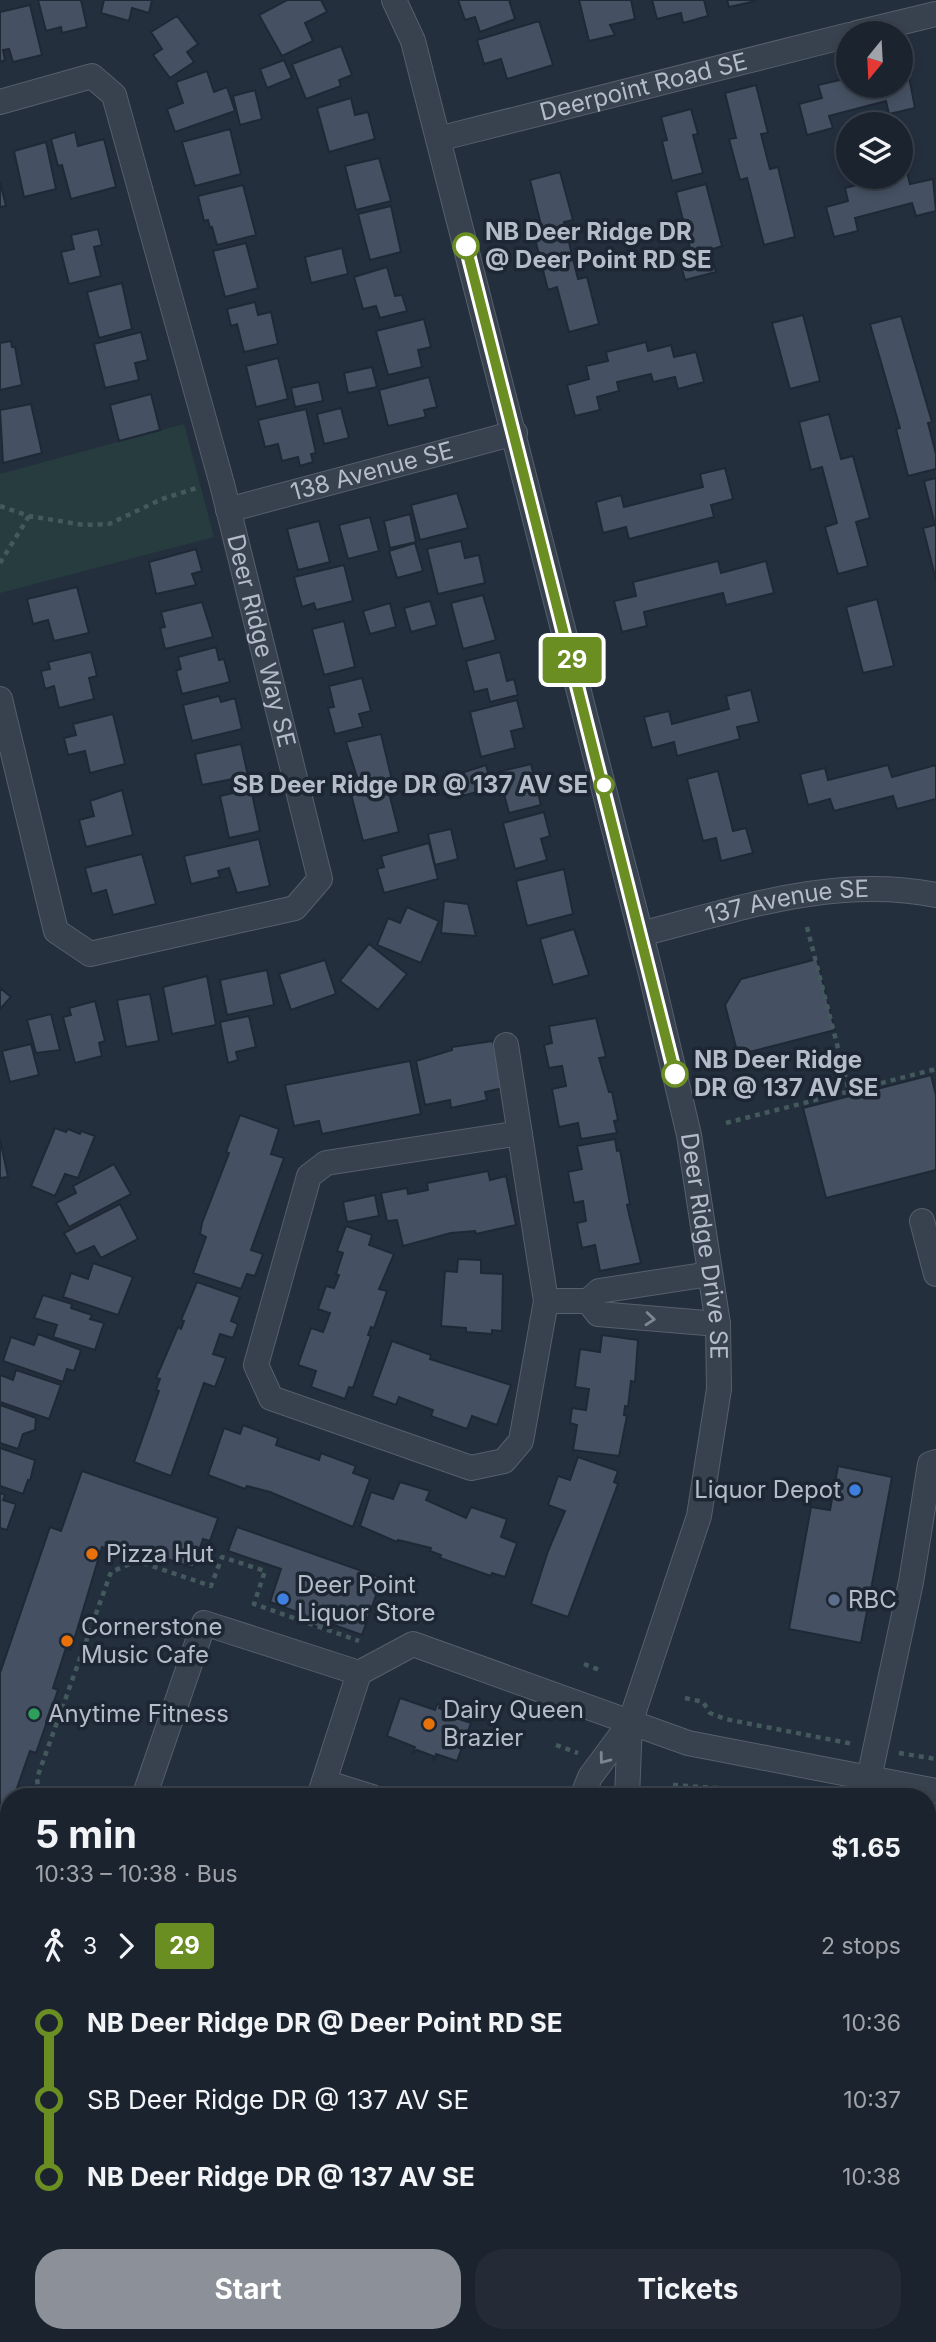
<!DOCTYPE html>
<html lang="en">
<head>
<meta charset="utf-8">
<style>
	:root { --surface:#1b232e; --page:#242b36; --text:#f1f3f6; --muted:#a0a4aa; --line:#39404a; --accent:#8c9099 }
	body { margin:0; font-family:Inter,sans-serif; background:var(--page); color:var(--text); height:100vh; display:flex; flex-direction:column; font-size:26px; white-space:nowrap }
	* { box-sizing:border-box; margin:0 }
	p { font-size:23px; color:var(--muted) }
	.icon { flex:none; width:38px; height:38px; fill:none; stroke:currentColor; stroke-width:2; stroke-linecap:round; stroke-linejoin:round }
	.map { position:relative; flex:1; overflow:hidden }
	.sheet { position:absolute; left:0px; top:1788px; width:936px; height:555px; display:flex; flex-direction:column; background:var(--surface); border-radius:28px 28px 0 0; box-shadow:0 4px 10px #0003,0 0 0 2px var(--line) }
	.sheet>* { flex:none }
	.badge { padding:0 14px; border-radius:5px; font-size:24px; line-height:46px }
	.needle { width:46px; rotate:198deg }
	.tools { position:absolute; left:836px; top:21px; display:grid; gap:14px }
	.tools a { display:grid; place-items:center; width:77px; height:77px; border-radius:50%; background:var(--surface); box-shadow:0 4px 10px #0003,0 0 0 2px var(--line); font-size:35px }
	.map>.badge { position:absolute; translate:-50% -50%; box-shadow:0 0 0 4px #fff }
	.legs { display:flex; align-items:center; gap:10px; height:77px; padding:0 35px; font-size:23px }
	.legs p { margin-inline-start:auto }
	.headline { display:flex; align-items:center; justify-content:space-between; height:119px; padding:0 35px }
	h1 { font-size:38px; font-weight:700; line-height:52px }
	.primary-button { display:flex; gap:14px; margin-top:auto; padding:14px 35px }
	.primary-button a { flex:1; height:80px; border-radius:28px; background:var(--accent); color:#fff; font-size:28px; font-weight:700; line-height:80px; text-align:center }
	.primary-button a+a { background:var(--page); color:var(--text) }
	ul { padding:0 35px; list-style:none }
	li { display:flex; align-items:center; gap:24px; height:77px; font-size:26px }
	li i { display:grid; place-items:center; width:10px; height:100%; margin:0 9px; background:currentColor }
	li i::after { content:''; width:18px; height:18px; margin:-9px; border:5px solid; border-radius:50%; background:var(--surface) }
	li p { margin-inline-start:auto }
	li:first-child i { background:linear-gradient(#0000 50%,currentColor 0) }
	li:last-child i { background:linear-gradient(currentColor 50%,#0000 0) }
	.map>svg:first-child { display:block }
	.green { fill:#263c3f }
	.building { fill:#455162; stroke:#1f2835; stroke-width:2 }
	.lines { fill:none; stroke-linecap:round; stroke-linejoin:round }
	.minor-casing { stroke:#565f6c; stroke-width:26 }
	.path { stroke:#44595c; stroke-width:4.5; stroke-dasharray:5 5; stroke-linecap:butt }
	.minor { stroke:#38414e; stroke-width:24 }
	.oneway { stroke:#7c8592 }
	.line-1-casing { stroke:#fff; stroke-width:16 }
	.line-1 { stroke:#6b8e23; stroke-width:10 }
	.stop-1-dot { fill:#fff; stroke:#6b8e23; stroke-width:3.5 }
	.shop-dot { fill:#3f7fe0; stroke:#1d2633; stroke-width:2.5 }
	.food-dot { fill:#e8710a; stroke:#1d2633; stroke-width:2.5 }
	.service-dot { fill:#5c6f8a; stroke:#1d2633; stroke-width:2.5 }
	.leisure-dot { fill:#2e9e5b; stroke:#1d2633; stroke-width:2.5 }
	.labels { text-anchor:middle; stroke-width:7; stroke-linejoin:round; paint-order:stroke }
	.street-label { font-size:24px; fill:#b4bcc9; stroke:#1d2633 }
	.stop-label { font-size:24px; font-weight:bold; fill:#b4bcc9; stroke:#1d2633; text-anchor:start }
	.poi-label { font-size:24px; fill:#b4bcc9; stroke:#1d2633; text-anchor:start }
</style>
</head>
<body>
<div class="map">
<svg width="936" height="2342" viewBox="0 0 936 2342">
	<rect width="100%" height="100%" fill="#242f3e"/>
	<path class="green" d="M184,424L214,537L0,593V474Z
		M0,2325L9,2328V2334L27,2335L48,2342H0Z"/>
	<path class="building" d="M38,0H81L87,27L62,33L61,27L46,31Z
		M104,0H152L149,13L132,8L129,21L101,13Z
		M287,0H321L327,12L305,23L313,41L282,56L259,15Z
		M458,0H509L515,19L480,32L475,17L465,20Z
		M579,0H631L635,19L610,25L615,35L589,41Z
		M652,0H704L708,16L683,23L681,13L657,19Z
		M727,0H755L756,1L729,7Z
		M30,5L42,55L13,62L9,49L3,50L5,60L0,62V12Z
		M177,16L198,44L187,52L194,62L170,78L153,55L162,49L151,32Z
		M539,21L553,65L507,79L501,59L484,64L477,40Z
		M341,46L352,75L339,80L341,86L306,99L292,64Z
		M284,60L292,78L267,88L260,69Z
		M207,71L214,92L227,87L235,111L175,132L167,109L183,103L176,82Z
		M909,77L915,108L889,114L886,101L829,116L833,128L807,135L799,104L822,98L818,85L849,78V86H901V78Z
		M756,85L768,133L761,134L770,169L778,167L795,237L764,245L747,178L740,180L729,139L736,138L725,93Z
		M255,90L262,119L240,125L233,96Z
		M351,98L355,115L368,112L375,139L329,152L317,108Z
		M691,109L698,134L693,135L703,173L672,181L662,141L667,140L661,117Z
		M230,129L241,174L195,186L182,142Z
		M75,132L78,146L104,139L116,187L71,199L62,165L58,166L51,139Z
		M46,142L56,189L24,197L14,151Z
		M379,158L391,201L356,210L345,166Z
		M560,172L573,220L564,222L578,279L587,277L599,324L569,332L557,287L548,290L532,227L541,225L530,180Z
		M907,172L910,184L933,179L936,211L916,216L912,203L855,218L858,231L834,237L826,207L848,201L845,188L889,177H901V173Z
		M0,182L6,206L0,207Z
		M706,184L722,246L710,250L716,272L685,280L678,255L691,252L676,192Z
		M243,185L256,235L217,245L212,227L210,228L208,220L204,221L198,196Z
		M391,206L401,252L370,260L358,214Z
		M98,229L102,245L94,247L101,276L69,284L61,252L74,249L71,235Z
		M246,243L258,288L225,297L213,251Z
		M342,248L348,274L311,283L305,257Z
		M387,267L395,296L402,295L407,311L380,318L376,306L363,309L354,277Z
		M122,283L132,329L99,338L87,292Z
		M255,302L258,315L271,312L278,344L244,352L237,324L231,326L227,309Z
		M803,315L820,381L790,389L772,323Z
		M901,316L932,422L928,423L936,454V469L908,476L896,429L900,428L870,324Z
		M424,319L431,347L418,350L422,367L388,375L376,331Z
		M141,332L148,360L135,363L139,380L105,388L94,344Z
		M11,341L12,347H15L22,385L0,390V343Z
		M646,342L648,351L671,345L674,357L696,352L704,382L678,389L675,377L653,382L651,374L617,382L619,391L597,397L600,410L575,416L567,385L589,379L586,366L608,361L606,352Z
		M278,358L288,399L256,407L246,366Z
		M372,367L377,387L348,393L344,373Z
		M429,377L437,407L424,410L426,417L388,426L379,390Z
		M319,382L323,401L295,407L291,388Z
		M151,394L160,430L119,441L110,405Z
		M31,404L42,453L3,463L0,410Z
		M341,408L349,438L324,444L317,414Z
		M306,409L316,453L311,454L313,462L300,466L298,457L282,461L278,444L265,447L258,420Z
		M829,414L841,459L853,456L870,518L856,522L868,566L838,574L825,527L837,523L822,467L811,470L799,422Z
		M725,468L733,499L711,505L714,517L629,539L626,527L603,533L596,502L621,495L624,507L703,487L700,474Z
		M936,478V580L923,528L935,525L924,481Z
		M457,493L468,528L420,540L411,505Z
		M410,514L416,542L390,548L384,521Z
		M370,517L379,551L348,559L339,525Z
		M319,521L330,562L298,570L287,529Z
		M461,541L465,558L479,555L485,583L438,594L427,549Z
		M415,543L423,571L397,578L389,551Z
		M196,549L202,571L192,574L196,585L156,594L149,562Z
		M718,561L721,573L766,561L774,593L726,605L723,593L644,612L647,626L622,632L614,601L636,596L633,582Z
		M344,565L353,601L316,610L314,603L302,607L294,577Z
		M77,587L89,633L54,641L48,620L33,624L27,599Z
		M483,595L496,640L463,649L451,603Z
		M877,599L894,666L863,673L846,607Z
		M430,601L437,625L411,632L404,608Z
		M202,602L213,637L165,649L160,628L165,627L161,612Z
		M390,603L396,627L370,634L363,611Z
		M344,621L355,667L324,675L312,629Z
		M216,647L219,660L224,659L230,682L182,694L176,671L181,669L178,657Z
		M91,652L97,676L89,678L94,699L59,708L54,686L45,689L41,671L50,669L48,662Z
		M500,652L507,681L514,679L518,695L490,702L487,689L474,692L466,661Z
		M362,678L371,711L359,714L363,727L335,734L328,708L334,707L329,686Z
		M751,690L759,722L737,727L740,739L677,756L674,742L652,748L644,717L669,711L672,724L729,709L726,696Z
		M219,696L221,702L235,698L242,729L192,741L183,705Z
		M517,700L524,728L511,731L515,748L481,757L470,712Z
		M113,714L125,764L90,773L85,751L68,755L64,738L76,735L73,724Z
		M381,734L392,780L360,787L346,742Z
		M241,744L248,776L202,785L195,754Z
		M531,764L541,805L509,813L498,772Z
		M486,765L492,788L458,797L452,776Z
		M888,765L892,777L936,765V799L897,809L893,796L834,811L830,799L808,805L800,774L825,768L828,780Z
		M718,771L733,831L746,828L753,853L721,861L716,838L703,841L687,779Z
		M387,785L399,832L363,841L351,794Z
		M251,789L260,831L229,838L220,796Z
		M122,790L133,835L86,847L79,820L94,816L90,801Z
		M544,812L550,836L541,839L547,860L515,869L503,823Z
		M451,829L458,859L435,865L428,834Z
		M259,839L270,886L237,893L229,868L218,871L220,877L191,884L184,856Z
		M429,843L438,879L384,893L377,869L384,867L381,856Z
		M142,854L156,904L113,915L106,890L92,894L85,868Z
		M564,869L573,914L527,926L516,881Z
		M444,901L468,904L476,936L441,933Z
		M407,907L439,921L421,963L377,945L388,918L400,923Z
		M574,929L589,975L553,985L540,939Z
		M369,944L407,974L378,1010L340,981Z
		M817,959L835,1030L738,1055L725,1005L741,979Z
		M325,960L336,994L291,1010L279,974Z
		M267,970L274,1005L227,1015L220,980Z
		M207,976L216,1025L172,1034L163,987Z
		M0,988L11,997L0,1009Z
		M150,994L159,1041L126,1047L117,1000Z
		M95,1001L105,1041L99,1043L102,1056L75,1063L63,1017L71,1015L69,1008Z
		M51,1014L60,1050L36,1053L27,1020Z
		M249,1016L256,1047L236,1052L238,1060L228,1063L220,1022Z
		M596,1018L606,1057L599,1058L609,1092H612L618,1120L614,1121L617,1133L581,1139L578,1123L559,1127L552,1089L566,1086L562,1066L549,1068L544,1045L552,1043L549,1026Z
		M493,1041L503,1088L485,1092L487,1100L451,1108L450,1100L425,1105L416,1061L452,1050V1047Z
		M31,1044L39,1075L10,1082L2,1051Z
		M410,1061L421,1114L322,1134L319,1121L294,1126L285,1085Z
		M931,1075L936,1095V1170L826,1198L803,1108Z
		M240,1115L279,1129L271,1154L284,1158L251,1250L263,1254L255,1276L247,1274L241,1289L193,1273L206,1237L200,1234L202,1223L229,1153L226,1152Z
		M55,1128L66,1132L68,1129L80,1134L81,1131L95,1136L78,1178L65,1174L55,1196L31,1186Z
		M0,1139L8,1177L0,1178Z
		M615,1139L617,1151L620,1150L630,1204L627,1205L629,1214L641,1263L600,1271L595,1245L582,1248L577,1223L586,1221L583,1201L574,1203L568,1172L582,1169L577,1146Z
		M114,1164L131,1194L69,1227L56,1203L76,1193L73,1186Z
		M488,1171L490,1180L506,1176L516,1225L476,1234L475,1231L451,1233L403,1246L397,1220L387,1221L381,1193L407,1188L408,1194L428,1190L427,1183Z
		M375,1195L379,1216L347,1222L343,1202Z
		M120,1204L138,1239L101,1258L94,1246L76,1254L64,1233Z
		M346,1226L372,1235L369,1245L394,1254L379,1289L387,1291L374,1328L371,1327L368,1335L371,1336L353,1388L349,1387L345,1399L311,1387L316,1371L298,1365L311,1328L323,1332L330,1313L318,1309L326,1286L334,1288L339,1275L336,1274L343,1253L337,1251Z
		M458,1259L481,1260V1273L503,1274L502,1331L492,1330V1334L466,1332V1328L441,1326L445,1271L457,1272Z
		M93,1263L133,1277L118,1315L63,1297L71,1273L88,1279Z
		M197,1282L240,1297L231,1321L238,1324L233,1338L220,1334L213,1354L226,1358L215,1387L204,1383L171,1476L134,1462L159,1391L156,1390L160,1379L156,1378L178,1327L181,1329L184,1321L181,1320Z
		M43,1295L72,1304L71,1308L92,1315L90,1319L104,1323L95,1350L53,1337L57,1325L34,1318Z
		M38,1334L81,1350L74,1371L67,1369L63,1382L3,1361L11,1337L34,1345Z
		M602,1335L638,1340L635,1382L631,1381L628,1407L625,1406L624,1415L627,1416L619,1456L573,1450L577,1425L570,1423L572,1408L586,1410L589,1389L575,1387L580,1349L600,1352Z
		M392,1341L431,1355L430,1359L511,1385L497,1425L472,1416L467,1429L431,1416L433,1410L399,1397L396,1405L372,1396Z
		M16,1370L61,1385L49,1419L0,1402V1375L13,1380Z
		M0,1405L36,1418L35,1430L23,1434L18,1449L0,1443Z
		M243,1425L278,1438L276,1445L319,1460L321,1453L356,1466L353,1473L370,1479L353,1527L270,1492L247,1486L245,1489L208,1475L224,1428L240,1434Z
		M0,1448L35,1460L30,1481L28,1480L23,1494L0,1486Z
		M578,1457L618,1471L614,1482L618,1484L568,1617L531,1604L548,1551L565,1511L548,1505L558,1476L570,1480Z
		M838,1466L892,1477L861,1643L789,1629L811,1507L830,1510Z
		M82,1471L218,1518L210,1541L203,1539L193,1568L153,1554L152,1558L131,1551L129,1556L102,1547L71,1650L66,1648L53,1688L58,1690L36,1753L30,1751L16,1791L34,1797H9V2049L0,2054V1673L50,1527L61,1531Z
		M400,1482L430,1491L426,1500L466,1518L471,1507L507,1519L501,1537L517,1543L505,1577L492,1573L491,1576L440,1558L441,1555L430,1551L431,1548L398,1540L397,1542L360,1526L371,1492L393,1499Z
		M0,1493L5,1495L3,1500L16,1504L7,1530L0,1528Z
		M237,1527L382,1578L362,1635L326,1622L323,1629L303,1622L305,1615L270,1602L281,1569L228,1551Z
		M400,1698L435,1710L437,1704L440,1705L439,1708L445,1710L449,1709L447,1715L471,1723L457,1761L436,1754L434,1760L433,1756L417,1750L413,1753L415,1747L387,1736Z"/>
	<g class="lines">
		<defs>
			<g id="minor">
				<path id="s1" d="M394,0L413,41L651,974L689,1135L718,1324L719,1389L699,1516L630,1723L590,1777L582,1797"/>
				<path d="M857,33L936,14"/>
				<path id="s2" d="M0,102L92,76L114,95L222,484L320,879L295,908L90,954L56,931L0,699"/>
				<path id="s3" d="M438,139L849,35"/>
				<path id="s4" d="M228,510L515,433"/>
				<path id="s5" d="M641,934C738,909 835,875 936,895"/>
				<path d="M506,1045L546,1301L521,1441L504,1461L471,1468L271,1398L256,1365L309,1176L326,1163L520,1133"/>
				<path d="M922,1221L936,1274"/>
				<path d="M546,1301H588L599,1291L710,1274"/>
				<path d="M588,1301L598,1314L718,1324"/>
				<path d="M324,1782L372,1797"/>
				<path d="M144,1797L204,1623L359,1673"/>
				<path d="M319,1797L359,1673L413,1644L688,1743L936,1791"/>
				<path d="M627,1797L630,1723"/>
				<path d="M865,1797L911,1582L930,1464L936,1462"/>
				<path d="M0,2224L9,2227"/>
				<path d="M0,2272L9,2275"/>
				<path d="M180,2334L202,2342"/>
				<path d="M320,2334L344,2342"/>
				<path d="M462,2334L466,2342"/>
				<path d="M400,2342L402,2334"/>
				<path d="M435,2342L438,2334"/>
				<path d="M758,2342L761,2334"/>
			</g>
		</defs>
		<use href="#minor" class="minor-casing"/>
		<path class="path" d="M0,506L29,516L84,525L109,524L162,499L200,487
			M0,563L29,516
			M807,927L849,1091
			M726,1123L936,1069
			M584,1664L602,1671
			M685,1698L703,1702L710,1713L725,1719L853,1744
			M556,1745L578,1753
			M899,1753L936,1759
			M673,1785L731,1789L776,1797
			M651,1792L666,1797
			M52,1797L38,1787L37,1778L111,1572L137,1561L211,1586L222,1557L265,1571L254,1604L359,1641
			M928,1823L936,1825"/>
		<use href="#minor" class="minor"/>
	</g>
	<defs><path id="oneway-chevron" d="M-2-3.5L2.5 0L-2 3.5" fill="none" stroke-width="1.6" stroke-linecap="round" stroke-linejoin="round" transform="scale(1.75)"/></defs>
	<g class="oneway">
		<use href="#oneway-chevron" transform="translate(650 1319) rotate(5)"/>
		<use href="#oneway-chevron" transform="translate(604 1759) rotate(127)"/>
	</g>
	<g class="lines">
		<defs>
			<path id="line-1" d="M466,246L675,1074"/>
		</defs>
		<use href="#line-1" class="line-1-casing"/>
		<use href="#line-1" class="line-1"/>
	</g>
	<g class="stop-1-dot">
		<circle cx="466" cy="246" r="12"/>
		<circle cx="604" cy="785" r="9"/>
		<circle cx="675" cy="1074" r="12"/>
	</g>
	<g class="shop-dot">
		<circle cx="855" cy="1490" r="7"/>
		<circle cx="283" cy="1599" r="7"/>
	</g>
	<g class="food-dot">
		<circle cx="92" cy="1554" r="7"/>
		<circle cx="67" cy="1641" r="7"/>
		<circle cx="429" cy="1724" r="7"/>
	</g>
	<circle class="service-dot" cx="834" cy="1600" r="7"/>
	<circle class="leisure-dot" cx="34" cy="1714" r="7"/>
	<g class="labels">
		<g class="street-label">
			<text dy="8" stroke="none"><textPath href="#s3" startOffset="212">Deerpoint Road SE</textPath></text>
			<text dy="8" stroke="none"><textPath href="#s4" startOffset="149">138 Avenue SE</textPath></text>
			<text dy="8" stroke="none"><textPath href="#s2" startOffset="690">Deer Ridge Way SE</textPath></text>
			<text dy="8" stroke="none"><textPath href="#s5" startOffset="150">137 Avenue SE</textPath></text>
			<text dy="8" stroke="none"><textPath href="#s1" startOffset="1286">Deer Ridge Drive SE</textPath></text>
		</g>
		<g class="stop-label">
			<text x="485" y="240">NB Deer Ridge DR<tspan x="485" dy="28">@ Deer Point RD SE</tspan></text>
			<text x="588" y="793" text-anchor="end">SB Deer Ridge DR @ 137 AV SE</text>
			<text x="694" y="1068">NB Deer Ridge<tspan x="694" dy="28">DR @ 137 AV SE</tspan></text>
		</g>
		<g class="poi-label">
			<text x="841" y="1498" text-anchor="end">Liquor Depot</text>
			<text x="106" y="1562">Pizza Hut</text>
			<text x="297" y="1593">Deer Point<tspan x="297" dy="28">Liquor Store</tspan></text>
			<text x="848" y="1608">RBC</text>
			<text x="81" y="1635">Cornerstone<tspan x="81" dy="28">Music Cafe</tspan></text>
			<text x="443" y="1718">Dairy Queen<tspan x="443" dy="28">Brazier</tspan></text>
			<text x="48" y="1722">Anytime Fitness</text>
		</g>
	</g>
</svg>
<div class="tools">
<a><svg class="needle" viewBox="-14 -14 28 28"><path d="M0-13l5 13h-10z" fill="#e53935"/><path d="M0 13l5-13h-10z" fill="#a0a4aa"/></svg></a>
<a><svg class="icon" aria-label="layers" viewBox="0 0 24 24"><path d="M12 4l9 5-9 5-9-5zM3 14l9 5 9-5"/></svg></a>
</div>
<b class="badge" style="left:572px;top:660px;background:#6b8e23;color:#fff">29</b>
<section class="sheet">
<div class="headline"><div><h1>5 min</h1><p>10:33 – 10:38 · Bus</p></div><b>$1.65</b></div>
<div class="legs"><svg class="icon" aria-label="walk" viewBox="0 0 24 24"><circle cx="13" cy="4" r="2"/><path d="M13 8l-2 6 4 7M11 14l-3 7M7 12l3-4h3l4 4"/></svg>3<svg class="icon" aria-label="forward" viewBox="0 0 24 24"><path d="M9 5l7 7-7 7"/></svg><b class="badge" style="background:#6b8e23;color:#fff">29</b><p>2 stops</p></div>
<ul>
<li><i style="color:#6b8e23"></i><b>NB Deer Ridge DR @ Deer Point RD SE</b><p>10:36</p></li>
<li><i style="color:#6b8e23"></i><span>SB Deer Ridge DR @ 137 AV SE</span><p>10:37</p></li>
<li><i style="color:#6b8e23"></i><b>NB Deer Ridge DR @ 137 AV SE</b><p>10:38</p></li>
</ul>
<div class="primary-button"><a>Start</a><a>Tickets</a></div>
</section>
</div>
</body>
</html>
